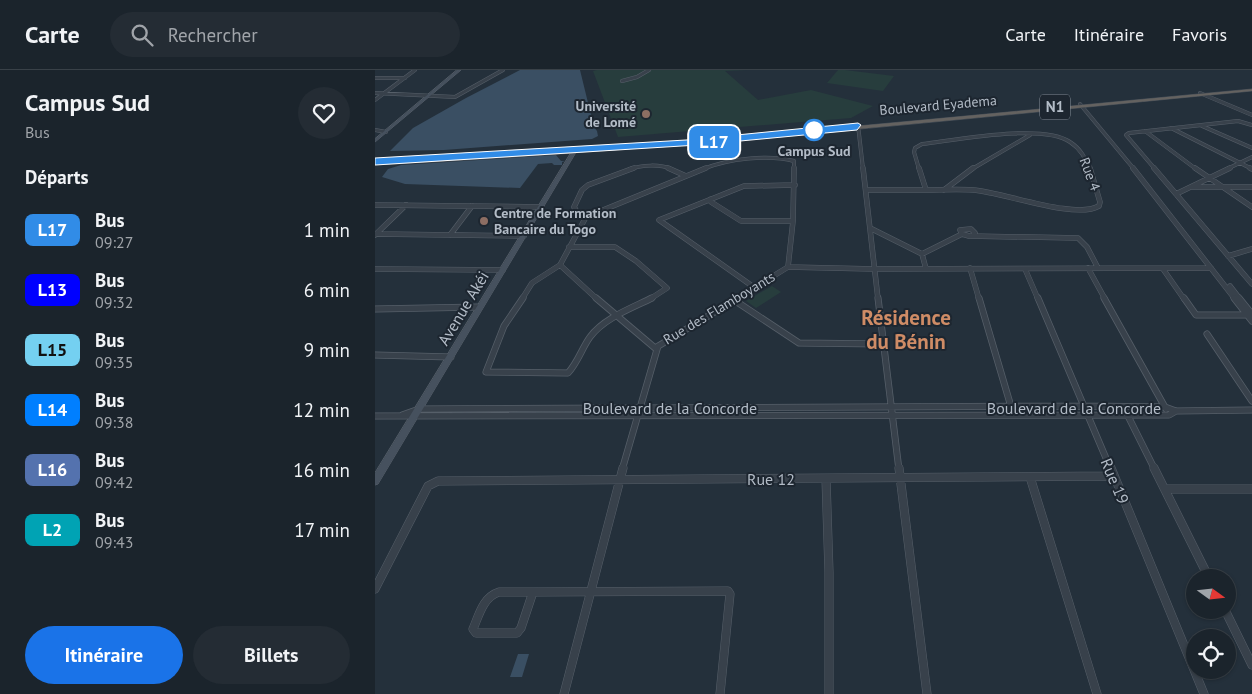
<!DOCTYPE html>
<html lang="fr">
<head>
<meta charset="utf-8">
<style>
	:root { --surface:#1b242c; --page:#242c34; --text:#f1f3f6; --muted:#a0a4a9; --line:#394148; --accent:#1a73e8 }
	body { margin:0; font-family:"PT Sans",sans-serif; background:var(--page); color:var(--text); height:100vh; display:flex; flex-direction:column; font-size:19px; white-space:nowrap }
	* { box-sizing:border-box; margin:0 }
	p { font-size:16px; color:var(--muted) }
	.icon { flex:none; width:28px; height:28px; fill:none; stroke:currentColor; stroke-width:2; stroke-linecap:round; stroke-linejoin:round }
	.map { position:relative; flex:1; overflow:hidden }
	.side { display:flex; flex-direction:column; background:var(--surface); width:375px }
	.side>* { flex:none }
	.badge { padding:0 10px; border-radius:8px; font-size:18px; line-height:32px }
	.needle { width:32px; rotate:105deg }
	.buttons { position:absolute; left:811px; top:499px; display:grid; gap:10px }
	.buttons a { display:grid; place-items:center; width:50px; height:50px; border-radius:50%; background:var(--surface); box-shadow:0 1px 4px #0004,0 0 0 1px var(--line); font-size:25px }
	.map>.badge { position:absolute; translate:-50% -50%; box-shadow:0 0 0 2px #fff }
	h2 { padding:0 25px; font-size:19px; line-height:45px }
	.round { display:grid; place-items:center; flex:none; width:52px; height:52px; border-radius:26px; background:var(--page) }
	.overview { display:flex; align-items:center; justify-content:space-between; height:85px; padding:0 25px }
	h1 { font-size:24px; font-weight:700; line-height:38px }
	.cta { display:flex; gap:10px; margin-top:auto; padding:10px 25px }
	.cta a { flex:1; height:58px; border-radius:30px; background:var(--accent); color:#fff; font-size:20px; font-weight:700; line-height:58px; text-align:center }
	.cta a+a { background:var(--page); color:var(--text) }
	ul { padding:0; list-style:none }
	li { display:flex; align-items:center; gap:15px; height:60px; padding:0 25px }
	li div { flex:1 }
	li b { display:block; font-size:19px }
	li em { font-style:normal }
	li .badge { min-width:55px; font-weight:700; text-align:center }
	header { display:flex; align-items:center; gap:30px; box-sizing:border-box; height:70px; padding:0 25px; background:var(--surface); border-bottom:1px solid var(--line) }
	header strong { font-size:24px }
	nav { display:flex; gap:28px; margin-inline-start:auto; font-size:18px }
	.search { width:350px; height:45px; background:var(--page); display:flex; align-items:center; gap:12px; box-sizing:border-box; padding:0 18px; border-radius:28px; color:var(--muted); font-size:19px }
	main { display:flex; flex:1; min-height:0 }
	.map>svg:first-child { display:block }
	.green { fill:#273d3d }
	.water { fill:#3a4f63 }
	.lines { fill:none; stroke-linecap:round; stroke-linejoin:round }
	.minor-far3-casing { stroke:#565f69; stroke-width:4 }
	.minor-far2-casing { stroke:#565f69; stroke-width:5.5 }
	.minor-far1-casing { stroke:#565f69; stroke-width:7 }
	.minor-casing { stroke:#565f69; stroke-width:9 }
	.secondary-casing { stroke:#565f69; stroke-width:1 }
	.trunk-casing { stroke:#434c56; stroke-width:1 }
	.minor-far3 { stroke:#38414b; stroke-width:3 }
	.minor-far2 { stroke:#38414b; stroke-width:4.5 }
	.minor-far1 { stroke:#38414b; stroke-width:5.5 }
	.minor { stroke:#38414b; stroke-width:8 }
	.secondary { fill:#46515e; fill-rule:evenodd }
	.trunk { fill:#646260; fill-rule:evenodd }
	.line { fill:#318ce7; stroke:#fff }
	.education-dot { fill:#8d6e63; stroke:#1d2630; stroke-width:2 }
	.stop-dot { fill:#fff; stroke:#318ce7; stroke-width:2.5 }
	.labels { text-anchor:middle; stroke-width:4; stroke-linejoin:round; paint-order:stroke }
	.far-street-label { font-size:14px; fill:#b3bcc7; stroke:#1d2630 }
	.far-poi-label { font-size:14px; font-weight:bold; fill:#b3bcc7; stroke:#1d2630; text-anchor:end }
	.far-stop-label { font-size:14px; font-weight:bold; fill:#b3bcc7; stroke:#1d2630 }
	.shield { fill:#1d2630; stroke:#868f9a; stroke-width:1 }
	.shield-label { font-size:15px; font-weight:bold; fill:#b3bcc7 }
	.street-label { font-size:16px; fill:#b3bcc7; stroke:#1d2630 }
	.district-label { font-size:21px; font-weight:bold; fill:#cf8c66; stroke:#1d2630 }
</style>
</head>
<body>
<header>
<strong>Carte</strong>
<div class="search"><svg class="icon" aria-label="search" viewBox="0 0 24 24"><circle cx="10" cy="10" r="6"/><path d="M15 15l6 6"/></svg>Rechercher</div>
<nav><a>Carte</a><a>Itinéraire</a><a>Favoris</a></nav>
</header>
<main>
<section class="side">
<div class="overview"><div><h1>Campus Sud</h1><p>Bus</p></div><a class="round"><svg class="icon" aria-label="heart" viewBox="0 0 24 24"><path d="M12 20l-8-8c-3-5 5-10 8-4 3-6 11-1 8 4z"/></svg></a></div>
<h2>Départs</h2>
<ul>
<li><span class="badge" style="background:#318ce7;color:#fff">L17</span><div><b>Bus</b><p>09:27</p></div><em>1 min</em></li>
<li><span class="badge" style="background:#00f;color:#fff">L13</span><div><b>Bus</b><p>09:32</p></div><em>6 min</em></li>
<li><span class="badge" style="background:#74d0f1;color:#111">L15</span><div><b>Bus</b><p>09:35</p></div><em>9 min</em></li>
<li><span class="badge" style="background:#007fff;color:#fff">L14</span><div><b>Bus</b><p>09:38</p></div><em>12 min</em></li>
<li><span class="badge" style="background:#5472ae;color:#fff">L16</span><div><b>Bus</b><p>09:42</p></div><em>16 min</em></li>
<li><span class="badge" style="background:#00a3b4;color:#fff">L2</span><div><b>Bus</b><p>09:43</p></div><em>17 min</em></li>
</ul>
<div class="cta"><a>Itinéraire</a><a>Billets</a></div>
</section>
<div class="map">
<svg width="877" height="624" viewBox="0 0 877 624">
	<rect width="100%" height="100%" fill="#24303b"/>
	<path class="green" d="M222,0H372L350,1L383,30L436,20L498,36L476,48L243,67L218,1Z
		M463,0H470L519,6L508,21L452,13Z
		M397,216L406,222L381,238L371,231Z"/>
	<path class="water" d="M145,0H205L216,45L215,48L218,56L222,61L223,66L217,69L69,80L15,81L38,58L91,28Z
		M181,85L186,91H190L187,92V95H179L177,93L163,94L145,118L30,114L7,107L13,99L26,95Z
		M143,584H154L147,607H135Z"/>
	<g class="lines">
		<defs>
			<path id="minor-far3" d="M0,8H30
				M247,11L262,7L274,0
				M0,23L80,27L128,0
				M825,23L877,45
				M0,30L40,0
				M705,34L759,99
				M483,55L488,99
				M827,56L877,78
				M796,58L877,99
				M0,60L11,62
				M770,61L821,99
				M255,99C267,95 285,94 296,99
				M328,99C353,89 393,84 419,91V99
				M544,99L539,82L540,78L547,74C581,70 668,53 695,72C706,79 710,88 715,99
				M597,99L655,65
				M780,99L751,65L754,63L863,51L877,55
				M852,99L877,87"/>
			<path id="minor-far2" d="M293,98L311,106
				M488,98L503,229
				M544,98L551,120
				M758,98L860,229
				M779,98L877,214
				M820,98L877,137
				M875,98L877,99
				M817,117H877
				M492,120H551
				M551,120C566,120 582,119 598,120C628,122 700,150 724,136L725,132L715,98
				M569,120L598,98
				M801,124L855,98
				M336,129V132L366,151H418
				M0,135L167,137
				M211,147L202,142L199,137L207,120L213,115L259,98
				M495,158L547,184L551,199
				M2,164L149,166
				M0,165L31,135
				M75,165L97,136
				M598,165L600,163L596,159L585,160L587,164L594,166L703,168L712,177L723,198
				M194,177H240L261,191L292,218L275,229
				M547,184L587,164
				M853,186L877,179
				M413,197L499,199L836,198
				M595,198L604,229
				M713,198L730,229
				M0,199L128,200
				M650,199L663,229
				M788,199L809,229
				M855,216L865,229
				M380,218L284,150L369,116L420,115
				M147,229L157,213L185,195
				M222,229L185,195L211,147L331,98
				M361,229L413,197L418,151L419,98"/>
			<path id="minor-far1" d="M148,228L129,256L111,302L193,303C203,292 207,278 215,267C229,248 257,238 277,228
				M221,228L280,278L363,228
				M503,228L524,400
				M604,228L637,340
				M663,228L736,400
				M729,228L791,339
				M809,228L821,245H875
				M859,228L877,251
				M864,228L877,244
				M359,230L424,273L508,274
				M0,239L104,237
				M832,264L877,331
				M0,285L76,287
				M27,345L44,339L710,336L790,337L801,341L877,340
				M0,346L794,345L801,341
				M753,346L780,400
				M247,400L283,276"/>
			<path id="minor" d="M524,398L552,624
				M736,398L829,624
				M779,398L834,508
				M655,407L722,624
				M451,409L454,502V624
				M790,419H877
				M0,519L53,416L63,411L738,406
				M124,522H158L146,558L142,563H101L98,559C104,545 108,527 124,522Z
				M158,522L353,521L355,524L345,624
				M850,540L877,595
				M189,624L248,398"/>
			<path id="secondary" d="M82,0H86L0,72V69Z
				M199,78L203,79L3,414L0,415V403Z"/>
			<path id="trunk" d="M877,19V21C585,49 293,81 0,95V91C293,77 585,46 877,19Z"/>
		</defs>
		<use href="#minor-far3" class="minor-far3-casing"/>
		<use href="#minor-far2" class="minor-far2-casing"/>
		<use href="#minor-far1" class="minor-far1-casing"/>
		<use href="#minor" class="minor-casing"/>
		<use href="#secondary" class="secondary-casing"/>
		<use href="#trunk" class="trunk-casing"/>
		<use href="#minor-far3" class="minor-far3"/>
		<use href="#minor-far2" class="minor-far2"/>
		<use href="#minor-far1" class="minor-far1"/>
		<use href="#minor" class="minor"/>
		<use href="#secondary" class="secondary"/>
		<use href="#trunk" class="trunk"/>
	</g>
	<path class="line" d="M483,53L486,55L482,60L323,75L0,95V88L311,70Z"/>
	<g class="education-dot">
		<circle cx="271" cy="44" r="5"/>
		<circle cx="109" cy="151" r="5"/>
	</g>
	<circle class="stop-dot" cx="439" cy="60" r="10"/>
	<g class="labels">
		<g class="far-street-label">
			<text transform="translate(563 35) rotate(-5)" y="5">Boulevard Eyadema</text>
			<text transform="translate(715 104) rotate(69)" y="5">Rue 4</text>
			<text transform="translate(344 238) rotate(-31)" y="5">Rue des Flamboyants</text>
		</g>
		<g class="far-poi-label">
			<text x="261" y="41">Université<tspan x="261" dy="16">de Lomé</tspan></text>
			<text x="119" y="148" text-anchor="start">Centre de Formation<tspan x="119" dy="16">Bancaire du Togo</tspan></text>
		</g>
		<g class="far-stop-label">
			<text x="439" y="86">Campus Sud</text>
		</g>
		<rect class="shield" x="665" y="24.5" width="30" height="25" rx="4"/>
		<g class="shield-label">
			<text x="680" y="42">N1</text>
		</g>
		<g class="street-label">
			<text transform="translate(88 238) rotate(-59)" y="6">Avenue Akéi</text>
			<text x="295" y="344">Boulevard de la Concorde</text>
			<text x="699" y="344">Boulevard de la Concorde</text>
			<text x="396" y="415">Rue 12</text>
			<text transform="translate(740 411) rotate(67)" y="6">Rue 19</text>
		</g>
		<g class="district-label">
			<text x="531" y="255">Résidence<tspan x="531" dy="24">du Bénin</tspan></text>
		</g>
	</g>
</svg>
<div class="buttons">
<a><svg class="needle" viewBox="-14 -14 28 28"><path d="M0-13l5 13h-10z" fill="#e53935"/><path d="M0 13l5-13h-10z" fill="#a0a4a9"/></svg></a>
<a><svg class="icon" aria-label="locate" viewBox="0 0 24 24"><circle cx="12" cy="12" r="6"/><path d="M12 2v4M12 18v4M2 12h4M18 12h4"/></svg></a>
</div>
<b class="badge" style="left:339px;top:72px;background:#318ce7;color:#fff">L17</b>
</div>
</main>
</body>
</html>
